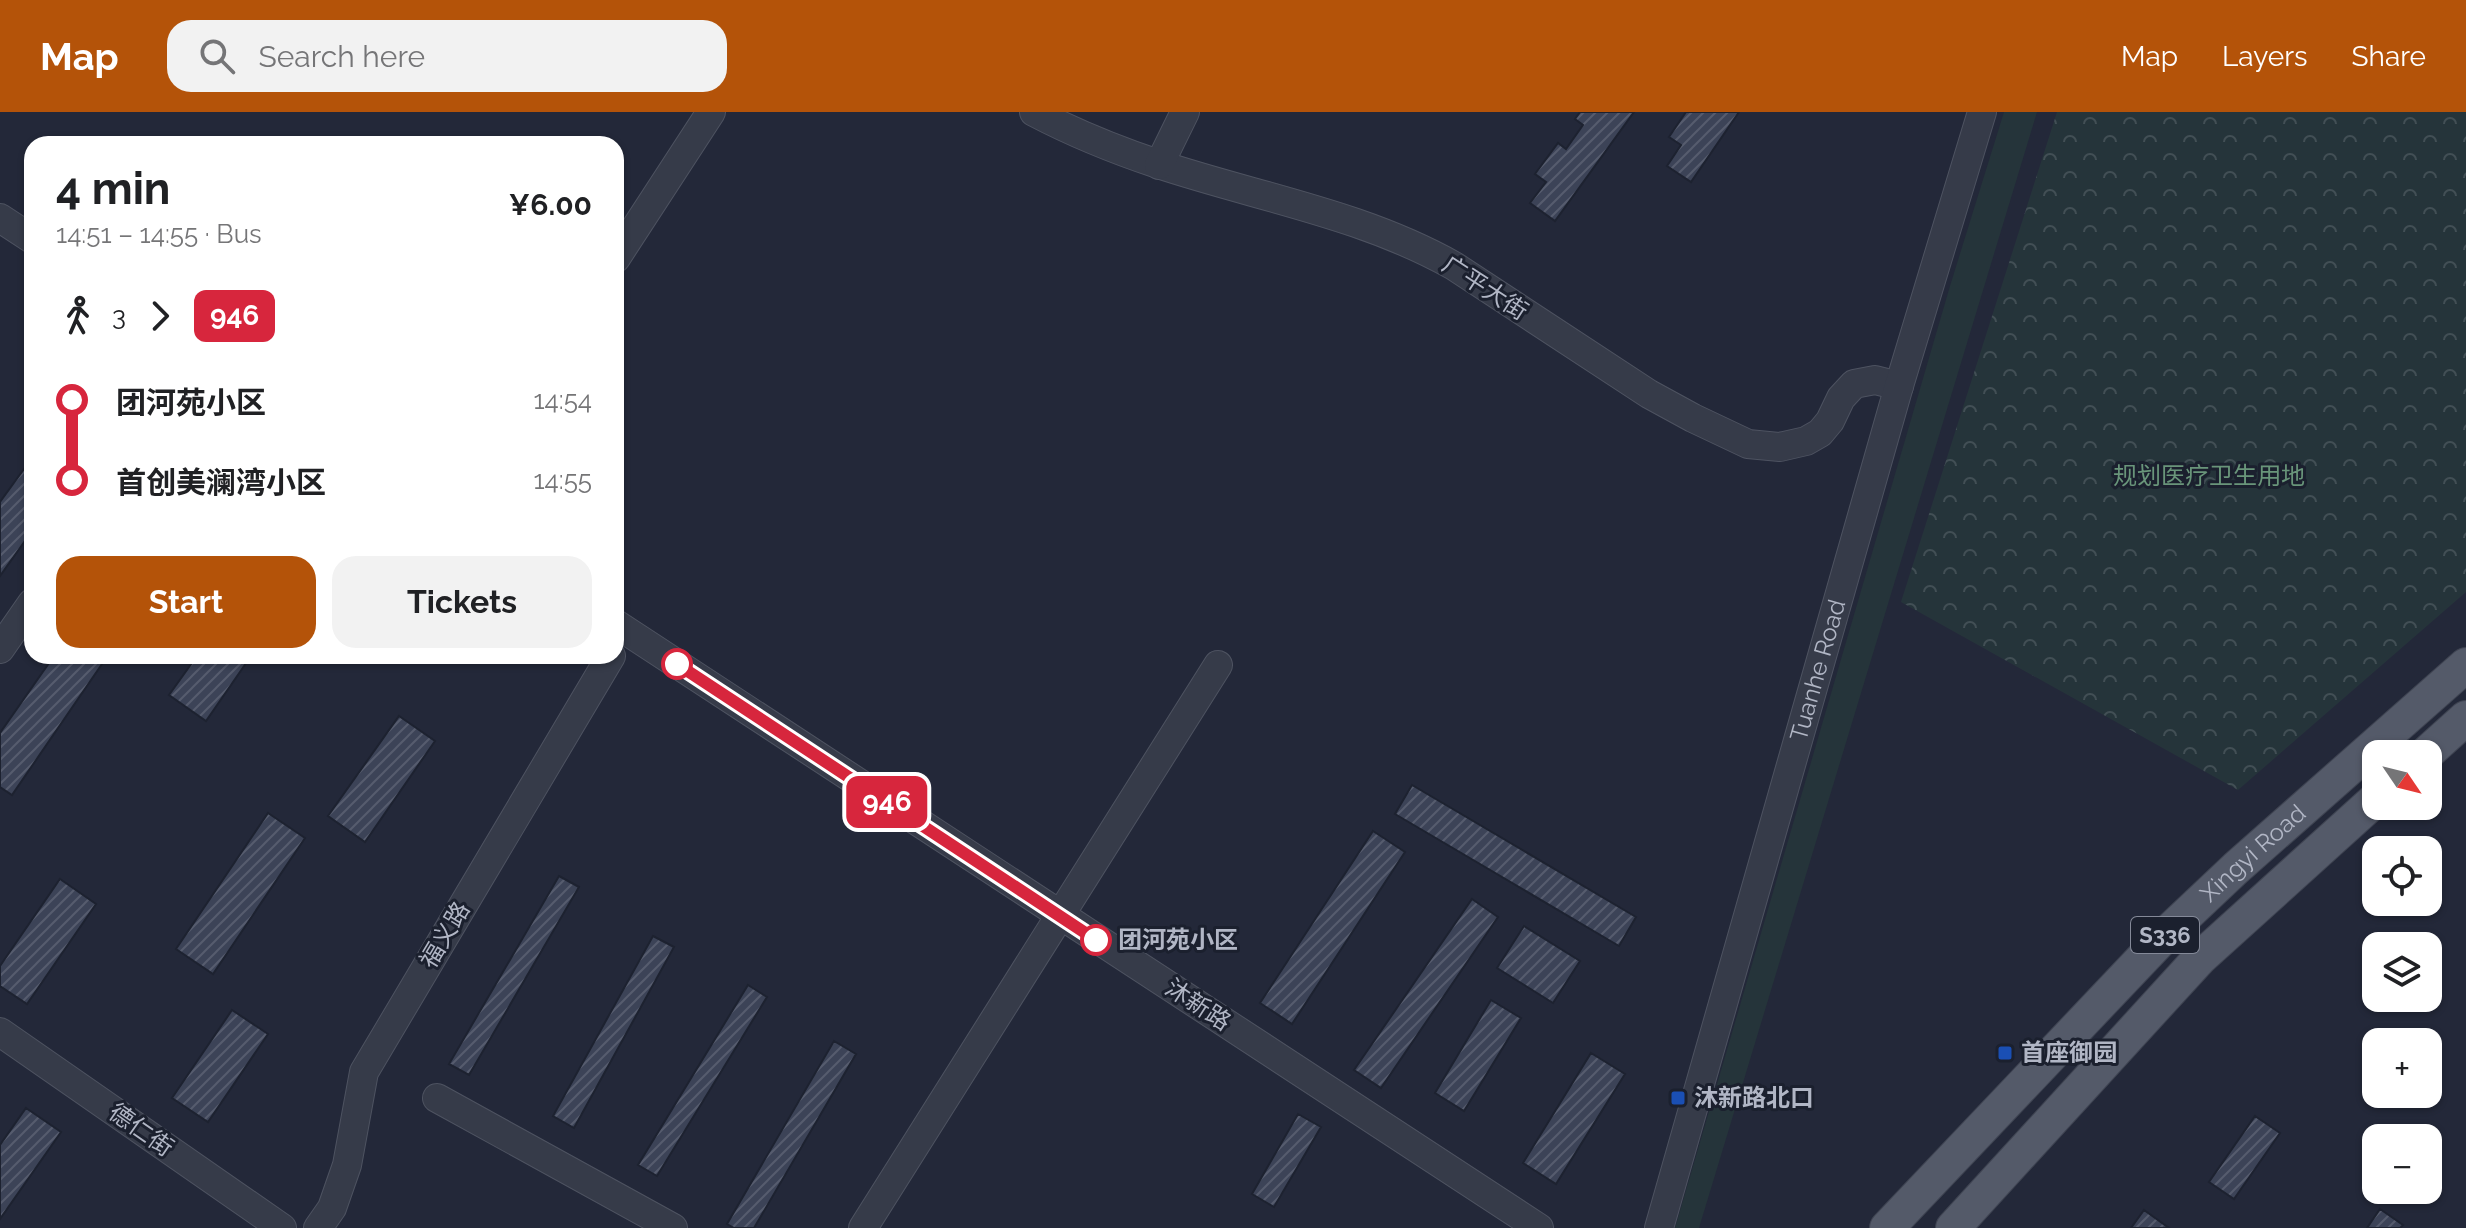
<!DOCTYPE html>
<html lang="en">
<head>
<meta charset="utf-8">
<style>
	:root { --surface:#fff; --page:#f2f2f2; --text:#202124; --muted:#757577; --accent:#b45309 }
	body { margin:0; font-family:Raleway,"Noto Sans SC",sans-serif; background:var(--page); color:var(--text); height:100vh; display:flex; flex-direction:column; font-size:30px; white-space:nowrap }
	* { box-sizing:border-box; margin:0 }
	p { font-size:26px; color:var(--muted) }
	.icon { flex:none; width:44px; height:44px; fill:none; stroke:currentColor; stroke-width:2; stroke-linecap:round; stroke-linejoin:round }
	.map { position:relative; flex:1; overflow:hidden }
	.panel { position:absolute; left:24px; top:24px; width:600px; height:528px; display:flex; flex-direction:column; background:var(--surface); border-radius:24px; box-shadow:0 2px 6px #0004 }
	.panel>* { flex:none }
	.badge { padding:0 16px; border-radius:12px; font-size:28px; line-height:52px }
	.needle { width:52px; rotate:125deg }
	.tools { position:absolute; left:2362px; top:628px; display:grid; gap:16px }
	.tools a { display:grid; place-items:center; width:80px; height:80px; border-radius:16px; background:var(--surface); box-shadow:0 2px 6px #0004; font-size:40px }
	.map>.badge { position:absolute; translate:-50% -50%; box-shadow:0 0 0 4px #fff }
	.legs { display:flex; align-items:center; gap:12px; height:88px; padding:0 32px; font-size:26px }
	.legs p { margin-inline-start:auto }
	.head { display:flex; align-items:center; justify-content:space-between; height:136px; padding:0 32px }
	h1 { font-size:44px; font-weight:700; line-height:60px }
	.primary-button { display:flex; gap:16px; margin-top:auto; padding:16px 32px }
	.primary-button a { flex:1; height:92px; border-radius:24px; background:var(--accent); color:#fff; font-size:32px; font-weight:700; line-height:92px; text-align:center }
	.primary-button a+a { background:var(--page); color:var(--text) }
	ul { padding:0 32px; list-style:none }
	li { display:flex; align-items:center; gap:28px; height:80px; font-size:30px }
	li i { display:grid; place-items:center; width:12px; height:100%; margin:0 10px; background:currentColor }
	li i::after { content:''; width:20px; height:20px; margin:-10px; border:6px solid; border-radius:50%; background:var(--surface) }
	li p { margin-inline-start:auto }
	li:first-child i { background:linear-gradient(#0000 50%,currentColor 0) }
	li:last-child i { background:linear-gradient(currentColor 50%,#0000 0) }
	header { display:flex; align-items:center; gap:48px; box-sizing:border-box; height:112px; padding:0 40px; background:var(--accent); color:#fff }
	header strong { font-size:38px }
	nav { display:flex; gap:44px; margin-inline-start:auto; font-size:28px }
	.search { width:560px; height:72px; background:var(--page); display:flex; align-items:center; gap:20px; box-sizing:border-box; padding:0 28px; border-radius:24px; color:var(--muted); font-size:30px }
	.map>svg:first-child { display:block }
	.green { fill:#25343a }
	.forest { fill:url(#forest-crowns) }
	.building { fill:url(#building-hatch); stroke:#1d2230; stroke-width:2 }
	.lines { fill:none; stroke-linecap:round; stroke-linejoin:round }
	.minor-casing { stroke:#4e5361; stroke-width:30 }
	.major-casing { stroke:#3f4452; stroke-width:36 }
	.minor { stroke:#363b49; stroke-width:28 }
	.major { stroke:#545a69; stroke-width:34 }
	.line-1-casing { stroke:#fff; stroke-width:18 }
	.line-1 { stroke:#d7263d; stroke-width:12 }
	.stop-1-dot { fill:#fff; stroke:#d7263d; stroke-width:4 }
	.transit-dot { fill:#1a4fb4; stroke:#1b202e; stroke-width:3 }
	.labels { text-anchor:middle; stroke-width:6; stroke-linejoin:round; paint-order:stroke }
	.shield { fill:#1b202e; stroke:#848998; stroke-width:2 }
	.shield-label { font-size:22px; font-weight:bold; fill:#b1b6c5 }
	.street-label { font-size:24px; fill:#b1b6c5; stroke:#1b202e }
	.park-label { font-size:24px; fill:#69957a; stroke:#1b202e }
	.stop-label { font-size:24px; font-weight:bold; fill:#b1b6c5; stroke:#1b202e; text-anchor:start }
	.poi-label { font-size:24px; font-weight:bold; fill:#b1b6c5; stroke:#1b202e; text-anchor:start }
</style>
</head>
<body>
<header>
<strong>Map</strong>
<div class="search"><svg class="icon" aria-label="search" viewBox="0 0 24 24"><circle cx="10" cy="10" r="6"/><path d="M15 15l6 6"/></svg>Search here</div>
<nav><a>Map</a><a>Layers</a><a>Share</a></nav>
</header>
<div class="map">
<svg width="2466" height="1116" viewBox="0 0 2466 1116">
	<defs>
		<pattern id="forest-crowns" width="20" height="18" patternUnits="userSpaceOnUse" patternTransform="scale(2)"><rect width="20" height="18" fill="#25343a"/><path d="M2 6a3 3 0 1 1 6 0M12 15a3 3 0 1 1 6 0" fill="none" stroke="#424f55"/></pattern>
		<pattern id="building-hatch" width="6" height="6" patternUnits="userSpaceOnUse" patternTransform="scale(2)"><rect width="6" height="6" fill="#3c4357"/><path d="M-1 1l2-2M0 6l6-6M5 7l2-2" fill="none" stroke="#565c6e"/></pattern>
	</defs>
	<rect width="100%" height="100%" fill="#232839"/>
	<path class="green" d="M2004,0H2037L1699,1116H1675L1950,174Z"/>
	<path class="forest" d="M2057,0H2466V480L2238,678L1901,490Z"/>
	<path class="building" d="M1580,0H1634L1555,109L1530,91L1546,70L1535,62L1558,31L1566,37L1583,13L1575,7Z
		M1686,0H1739L1691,70L1667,54L1681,33L1669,25Z
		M32,346V419L0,464V390Z
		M54,544H90L102,552L12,683L0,675V621Z
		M197,544H251L206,609L169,583Z
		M399,604L435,629L365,730L328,704Z
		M1412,673L1636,805L1619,834L1395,702Z
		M268,701L305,726L213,862L176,837Z
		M1373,719L1405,740L1292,912L1260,891Z
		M559,764L579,775L469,963L449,952Z
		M60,767L96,792L27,892L0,874V854Z
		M1472,787L1498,805L1381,976L1354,958Z
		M1524,814L1580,849L1553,891L1497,856Z
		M653,824L674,835L574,1016L553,1004Z
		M748,873L767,885L657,1064L638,1053Z
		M1491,888L1521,906L1464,999L1435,981Z
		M232,898L268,922L208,1010L172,986Z
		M834,929L856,942L754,1116H734L727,1112Z
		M1591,941L1625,962L1556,1072L1523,1051Z
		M26,996L61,1020L0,1107V1033Z
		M1298,1002L1321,1015L1274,1095L1252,1082Z
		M2255,1004L2280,1021L2234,1087L2209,1070Z
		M2380,1097L2403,1113L2400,1116H2367Z
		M2144,1098L2169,1116H2131Z"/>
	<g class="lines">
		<defs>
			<g id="minor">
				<path d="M1034,0C1074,21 1116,38 1158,52C1257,85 1362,102 1454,154L1649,282L1693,306L1748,332L1780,335L1806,329L1820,321L1830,309L1841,286L1854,272L1875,268L1899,274"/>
				<path d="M1159,53L1185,0"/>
				<path d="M0,106L32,127"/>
				<path d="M616,146L711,0"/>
				<path d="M616,512L1539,1116"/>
				<path d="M0,537L32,491"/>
				<path d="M0,920L282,1116"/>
				<path d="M437,986L673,1116"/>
				<path d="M318,1116L332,1096L347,1053L364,960L611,544"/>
				<path d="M863,1116L1218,553"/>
				<path id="s1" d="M1659,1116L1899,274L1982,0"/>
			</g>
			<g id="major">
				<path d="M2426,642L2466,606"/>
				<path id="s2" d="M1887,1116L2165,823L2236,756L2466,553"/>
				<path d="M1953,1116L2199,847L2376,687"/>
			</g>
		</defs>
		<use href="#minor" class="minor-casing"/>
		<use href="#major" class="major-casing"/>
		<use href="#minor" class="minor"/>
		<use href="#major" class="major"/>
	</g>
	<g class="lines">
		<defs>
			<path id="line-1" d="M677,552L1096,828"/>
		</defs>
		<use href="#line-1" class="line-1-casing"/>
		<use href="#line-1" class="line-1"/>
	</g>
	<g class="stop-1-dot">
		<circle cx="677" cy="552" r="14"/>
		<circle cx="1096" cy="828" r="14"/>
	</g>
	<g class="transit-dot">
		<rect x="1997" y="933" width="16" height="16" rx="4"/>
		<rect x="1670" y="978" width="16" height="16" rx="4"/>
	</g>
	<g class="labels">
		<rect class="shield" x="2131" y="805" width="68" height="36" rx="6"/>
		<g class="shield-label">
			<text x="2165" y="831">S336</text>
		</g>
		<g class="street-label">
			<text transform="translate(1485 176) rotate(33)" y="8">广平大街</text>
			<text dy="8" stroke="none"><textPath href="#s1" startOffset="580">Tuanhe Road</textPath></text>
			<text dy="8" stroke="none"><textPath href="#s2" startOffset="524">Xingyi Road</textPath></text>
			<text transform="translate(445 823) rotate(-59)" y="8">福义路</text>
			<text transform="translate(1198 893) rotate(33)" y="8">沐新路</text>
			<text transform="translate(141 1018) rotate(35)" y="8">德仁街</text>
		</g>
		<g class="park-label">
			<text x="2209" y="372">规划医疗卫生用地</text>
		</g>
		<g class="stop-label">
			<text x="1118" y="836">团河苑小区</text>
		</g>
		<g class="poi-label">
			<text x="2021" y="949">首座御园</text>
			<text x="1694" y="994">沐新路北口</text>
		</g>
	</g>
</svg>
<div class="tools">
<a><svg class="needle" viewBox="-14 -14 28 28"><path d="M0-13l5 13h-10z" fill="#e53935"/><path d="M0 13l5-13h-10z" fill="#757577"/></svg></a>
<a><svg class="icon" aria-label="locate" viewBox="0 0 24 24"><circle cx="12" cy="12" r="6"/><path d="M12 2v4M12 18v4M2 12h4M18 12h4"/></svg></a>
<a><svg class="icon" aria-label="layers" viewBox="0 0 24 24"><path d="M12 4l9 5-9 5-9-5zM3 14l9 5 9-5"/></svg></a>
<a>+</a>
<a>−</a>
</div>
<b class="badge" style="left:887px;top:690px;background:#d7263d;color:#fff">946</b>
<section class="panel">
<div class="head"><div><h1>4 min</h1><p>14:51 – 14:55 · Bus</p></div><b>¥6.00</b></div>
<div class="legs"><svg class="icon" aria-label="walk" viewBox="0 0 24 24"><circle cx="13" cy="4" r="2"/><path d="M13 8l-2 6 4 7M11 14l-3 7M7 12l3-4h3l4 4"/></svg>3<svg class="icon" aria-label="forward" viewBox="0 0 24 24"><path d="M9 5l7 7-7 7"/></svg><b class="badge" style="background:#d7263d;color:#fff">946</b></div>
<ul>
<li><i style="color:#d7263d"></i><b>团河苑小区</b><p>14:54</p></li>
<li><i style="color:#d7263d"></i><b>首创美澜湾小区</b><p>14:55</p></li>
</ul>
<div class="primary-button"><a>Start</a><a>Tickets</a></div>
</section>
</div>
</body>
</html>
